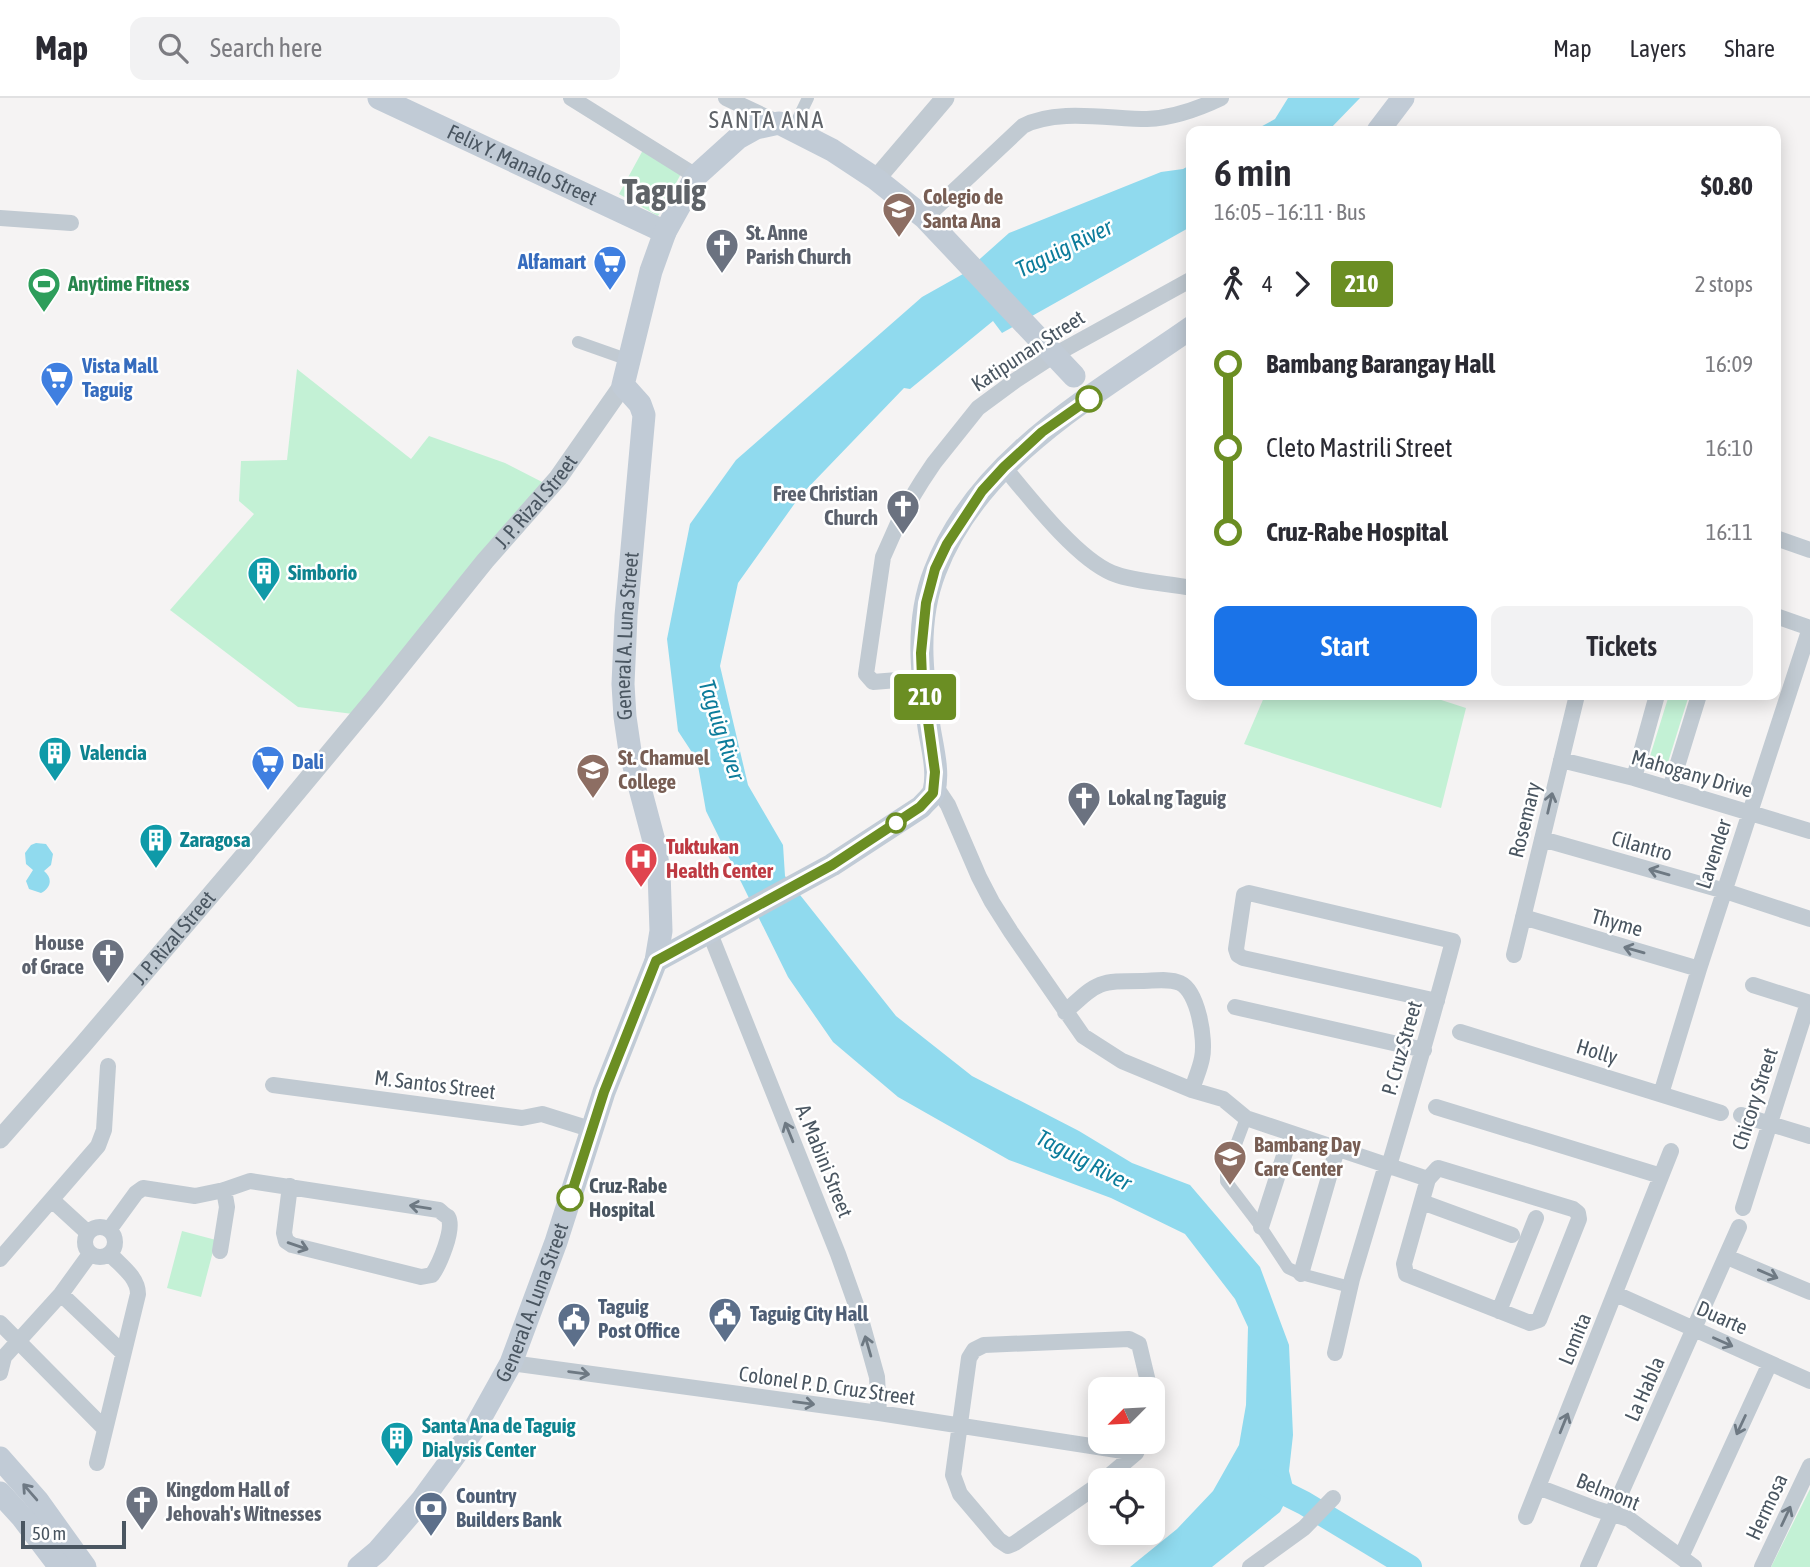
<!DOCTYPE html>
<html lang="en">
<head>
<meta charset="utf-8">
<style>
	:root { --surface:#fff; --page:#f2f2f3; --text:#2b2b33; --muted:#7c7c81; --line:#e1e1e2; --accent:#1a73e8 }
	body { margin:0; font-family:"Asap Condensed",sans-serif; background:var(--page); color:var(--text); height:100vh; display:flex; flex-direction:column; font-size:26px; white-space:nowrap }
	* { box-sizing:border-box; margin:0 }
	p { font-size:23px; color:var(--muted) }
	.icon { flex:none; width:38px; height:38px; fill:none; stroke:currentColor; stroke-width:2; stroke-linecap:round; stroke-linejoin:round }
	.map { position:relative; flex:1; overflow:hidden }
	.sheet { position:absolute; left:1186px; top:28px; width:595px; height:574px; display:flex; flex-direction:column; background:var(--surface); border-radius:14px; box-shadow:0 4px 18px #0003 }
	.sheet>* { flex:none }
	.badge { padding:0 14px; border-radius:5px; font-size:24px; line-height:46px }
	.needle { width:46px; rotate:246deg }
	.controls { position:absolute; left:1088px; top:1279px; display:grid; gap:14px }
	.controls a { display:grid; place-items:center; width:77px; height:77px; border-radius:14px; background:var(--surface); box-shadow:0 4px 18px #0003; font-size:35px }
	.scale { position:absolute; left:21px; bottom:18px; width:105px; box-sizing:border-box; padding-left:7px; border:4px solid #4a5661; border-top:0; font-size:19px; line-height:24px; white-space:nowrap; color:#4a5661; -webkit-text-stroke:5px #fff; paint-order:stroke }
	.map>.badge { position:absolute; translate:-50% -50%; box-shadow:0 0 0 4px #fff }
	.legs { display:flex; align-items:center; gap:10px; height:77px; padding:0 28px; font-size:23px }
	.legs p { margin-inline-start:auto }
	.headline { display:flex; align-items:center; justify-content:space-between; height:119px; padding:0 28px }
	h1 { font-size:38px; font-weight:600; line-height:52px }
	.cta { display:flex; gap:14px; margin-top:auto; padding:14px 28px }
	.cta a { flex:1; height:80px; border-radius:14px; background:var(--accent); color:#fff; font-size:28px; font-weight:600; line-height:80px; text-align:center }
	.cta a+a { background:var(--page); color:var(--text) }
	ul { padding:0 28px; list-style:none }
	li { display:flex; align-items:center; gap:24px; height:84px; font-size:26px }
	li i { display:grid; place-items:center; width:10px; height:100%; margin:0 9px; background:currentColor }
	li i::after { content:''; width:18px; height:18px; margin:-9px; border:5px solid; border-radius:50%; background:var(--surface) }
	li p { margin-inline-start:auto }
	li:first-child i { background:linear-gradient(#0000 50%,currentColor 0) }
	li:last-child i { background:linear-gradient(currentColor 50%,#0000 0) }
	header { display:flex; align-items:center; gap:42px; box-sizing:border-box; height:98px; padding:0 35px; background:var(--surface); border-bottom:2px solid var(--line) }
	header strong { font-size:33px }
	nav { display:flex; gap:38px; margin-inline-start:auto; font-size:24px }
	.search { width:490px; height:63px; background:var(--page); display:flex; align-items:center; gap:18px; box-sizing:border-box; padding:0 24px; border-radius:14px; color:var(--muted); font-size:26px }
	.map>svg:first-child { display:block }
	.green { fill:#c3f1d5 }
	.water { fill:#90daee }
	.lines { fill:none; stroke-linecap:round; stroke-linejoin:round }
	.river { stroke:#90daee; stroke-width:24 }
	.pedestrian { stroke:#c1cad2; stroke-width:12 }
	.minor { stroke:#c1cad2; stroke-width:16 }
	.tertiary { stroke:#c1cad2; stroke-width:19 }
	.secondary { stroke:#c1cbd6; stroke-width:23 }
	.oneway { stroke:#6e7983 }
	.oneway2 { stroke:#6e7984 }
	.line-1-casing { stroke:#fff; stroke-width:16 }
	.line-1 { stroke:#6b8e23; stroke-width:10 }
	.stop-1-dot { fill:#fff; stroke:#6b8e23; stroke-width:3.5 }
	.labels { text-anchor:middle; stroke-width:5; stroke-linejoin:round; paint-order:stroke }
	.street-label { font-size:21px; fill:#4a5661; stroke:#fff }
	.education-label { font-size:21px; font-weight:bold; fill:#785e54; stroke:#fff; text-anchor:start }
	.worship-label { font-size:21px; font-weight:bold; fill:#5b616d; stroke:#fff; text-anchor:start }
	.shop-label { font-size:21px; font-weight:bold; fill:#366cbe; stroke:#fff; text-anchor:start }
	.leisure-label { font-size:21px; font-weight:bold; fill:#27864d; stroke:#fff; text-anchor:start }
	.culture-label { font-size:21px; font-weight:bold; fill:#0d838f; stroke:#fff; text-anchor:start }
	.health-label { font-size:21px; font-weight:bold; fill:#be3a42; stroke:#fff; text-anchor:start }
	.stop-label { font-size:21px; font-weight:bold; fill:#4a5661; stroke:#fff; text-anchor:start }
	.service-label { font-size:21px; font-weight:bold; fill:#4e5e75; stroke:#fff; text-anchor:start }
	.water-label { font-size:23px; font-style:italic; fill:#0c7c9b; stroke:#fff }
	.quarter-label { font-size:24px; letter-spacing:2px; fill:#5f6368; stroke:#fff }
	.town-label { font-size:35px; font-weight:bold; fill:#5f6368; stroke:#fff }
</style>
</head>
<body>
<header>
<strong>Map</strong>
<div class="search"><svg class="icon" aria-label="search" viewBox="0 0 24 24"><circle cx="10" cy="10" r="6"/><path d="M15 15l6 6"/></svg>Search here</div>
<nav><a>Map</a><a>Layers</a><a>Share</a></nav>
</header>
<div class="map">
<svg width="1810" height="1469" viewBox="0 0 1810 1469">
	<rect width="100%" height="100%" fill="#f5f3f3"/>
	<path class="green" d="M643,52L682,74L658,118L619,96Z
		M297,271L411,361L429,338L505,365L546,386L353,616L298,609L170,512L254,416L239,403L241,363L287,362Z
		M1265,597H1435V600L1466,610L1441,710L1244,646Z
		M1669,597H1689L1664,677L1646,671Z
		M182,1133L216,1142L201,1199L167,1190Z
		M1810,1391V1469H1771Z"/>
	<path class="water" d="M1288,0H1360L1328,33H1253L1275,21Z
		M1192,66V128L1002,235L993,223L910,291L904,290L800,398L738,485L720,568L748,687L783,747L785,778L896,918L972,978L1079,1033L1132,1065L1190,1087L1260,1169L1289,1247L1293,1337L1289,1373L1293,1389L1280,1414L1212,1469H1130L1177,1431L1213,1393L1239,1347L1246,1307L1248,1229L1235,1201L1185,1136L1111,1100L1009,1062L898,999L833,944L788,879L706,713L697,662L678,633L667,541L690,426L736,362L922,199L963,176L1009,135L1161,74L1183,71Z
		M36,745L46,746L53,756L51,767L44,773C53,780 51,790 41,795L29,791L26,783L33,772L26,766L25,755L31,747Z"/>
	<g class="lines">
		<path class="river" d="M1260,1383L1304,1405L1410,1469"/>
		<path class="pedestrian" d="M793,31L808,0
			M578,244L629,262
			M1246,1020L1226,1073V1083L1261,1129L1288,1170L1301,1176L1350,1189"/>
		<path class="minor" d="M571,0L696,78
			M726,0L779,25
			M0,120L71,125
			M925,120L1023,28C1056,10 1110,21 1147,21C1173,20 1198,11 1221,0
			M1004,369C1029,399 1076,460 1112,475C1134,484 1167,485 1192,490
			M1776,440L1810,452
			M1776,518L1810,530
			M922,580L873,584L866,576L883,459L903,414L922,383L934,365L978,310L1016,282L1056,256L1192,181
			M1561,662L1634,680L1810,733
			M1634,680L1657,597
			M934,686L948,707L979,779L992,804L1011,834L1083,938L1122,963L1192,992L1223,1001L1246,1020L1428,1081
			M1670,691L1699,597
			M1542,741L1725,793L1810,821
			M1523,819L1699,871
			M709,833L838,1156L860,1218L877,1279L879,1315
			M1514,857L1577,597
			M1753,887L1810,905
			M1235,909L1424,952
			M1065,914C1098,884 1097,883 1142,883C1153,883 1169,880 1180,885C1198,893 1206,942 1202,960C1200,971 1195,981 1192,992
			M1460,934L1721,1015
			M273,987L522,1020L542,1016L590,1031
			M1661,996L1699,871L1810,530
			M1436,1009L1661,1078
			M1741,1017L1810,1038
			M1389,1068C1411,993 1433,919 1453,843L1249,795L1244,797L1236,851L1238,857L1243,860L1437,903
			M1438,1070L1573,1111L1578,1115L1579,1121L1539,1222L1530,1225L1406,1176L1404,1166L1428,1081Z
			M52,1102L88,1135
			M1422,1104L1512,1137
			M1743,1110L1808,905
			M85 1144a15 15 0 1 1 30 0a15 15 0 1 1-30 0Z
			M1261,1129L1291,1036
			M109,1132L136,1095L143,1090L195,1098L224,1092L250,1083L439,1112C440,1113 447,1119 448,1119C455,1131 439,1167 432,1177L421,1179L292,1147L286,1143L284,1135L290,1088
			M220,1153L227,1109L224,1092
			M1727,1159L1810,1194
			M0,1161L98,1048L104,1032L108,968
			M1301,1176L1337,1051
			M61,1196L123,1255
			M1616,1196L1810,1283
			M1499,1213L1536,1120
			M0,1225L104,1330
			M1335,1255L1352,1181L1386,1067
			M511,1265L879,1315L1136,1355
			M0,1275L4,1259L61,1196L90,1156
			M97,1365L138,1196C138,1179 121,1168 110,1156
			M1104,1382L1136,1355L1141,1344
			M1101,1385L1015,1445L1008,1448L999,1442L960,1396L953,1377L969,1260L974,1252L984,1247L1129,1241L1139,1246L1150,1292
			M1538,1389L1596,1411L1629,1421L1694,1469
			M1526,1419L1671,1053
			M1681,1459L1770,1265
			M1250,1469L1304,1430L1333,1400
			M1588,1469L1739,1129
			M1762,1469L1810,1368"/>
		<g class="tertiary">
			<path d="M876,81L945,0"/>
			<path id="s1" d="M0,1041L81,949L243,759L375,600L485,463L558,380L623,287"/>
		</g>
		<g class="secondary">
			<path id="s2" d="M379,0L665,134"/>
			<path d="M1378,33L1403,0"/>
			<path d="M656,863L832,767L921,709C925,704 932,699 934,693C939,673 932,649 929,629C922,577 915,524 935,473C978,359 1098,295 1192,229"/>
			<path d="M0,1360L37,1402L85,1469"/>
			<path d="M0,1395L22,1419L60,1469"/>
			<path id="s3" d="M359,1469L378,1453L422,1402L476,1328L511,1265L556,1144L604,994L656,863L661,833L659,773L654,743L630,653L625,619L623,586L626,518L644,317L640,306L623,287L651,173L665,134L696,78L738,40L756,30L779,25L832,52L876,81L925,120L1074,278"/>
		</g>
	</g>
	<defs><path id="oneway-shaft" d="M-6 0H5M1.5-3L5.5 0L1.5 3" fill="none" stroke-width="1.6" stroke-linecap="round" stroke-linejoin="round" transform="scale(1.75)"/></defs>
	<g class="oneway">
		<use href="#oneway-shaft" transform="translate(1550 705) rotate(-77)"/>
		<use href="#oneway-shaft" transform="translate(1659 774) rotate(-164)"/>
		<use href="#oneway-shaft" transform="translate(1634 852) rotate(-164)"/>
		<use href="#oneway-shaft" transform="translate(789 1034) rotate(-112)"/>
		<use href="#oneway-shaft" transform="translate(420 1109) rotate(-171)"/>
		<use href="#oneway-shaft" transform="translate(298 1148) rotate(19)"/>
		<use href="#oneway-shaft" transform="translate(1768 1176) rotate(23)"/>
		<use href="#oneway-shaft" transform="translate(1723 1244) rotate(24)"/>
		<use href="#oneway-shaft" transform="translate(868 1248) rotate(-106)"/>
		<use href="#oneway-shaft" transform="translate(579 1275) rotate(8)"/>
		<use href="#oneway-shaft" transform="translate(804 1305) rotate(7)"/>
		<use href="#oneway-shaft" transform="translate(1564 1325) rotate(-68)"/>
		<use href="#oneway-shaft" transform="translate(1741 1327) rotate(115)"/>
		<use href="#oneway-shaft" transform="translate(1786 1418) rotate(-65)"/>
	</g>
	<use class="oneway2" href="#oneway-shaft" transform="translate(30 1394) rotate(-131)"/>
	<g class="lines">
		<defs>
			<path id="line-1" d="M570,1100L604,994L656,863L832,767L920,709L933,695L935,674L922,580L921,555L926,505L935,471L947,446L982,393L1004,369L1042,334L1089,301"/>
		</defs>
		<use href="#line-1" class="line-1-casing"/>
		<use href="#line-1" class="line-1"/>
	</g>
	<defs>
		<symbol id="university-pin" viewBox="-11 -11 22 30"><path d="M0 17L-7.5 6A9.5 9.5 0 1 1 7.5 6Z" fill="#8d6e63" stroke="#fff"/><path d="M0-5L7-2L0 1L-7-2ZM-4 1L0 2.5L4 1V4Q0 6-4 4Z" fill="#fff"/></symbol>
		<symbol id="church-pin" viewBox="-11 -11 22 30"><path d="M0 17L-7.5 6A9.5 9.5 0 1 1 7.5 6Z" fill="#6b7280" stroke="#fff"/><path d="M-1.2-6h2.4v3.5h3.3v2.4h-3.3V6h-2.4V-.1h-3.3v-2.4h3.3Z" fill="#fff"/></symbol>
		<symbol id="supermarket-pin" viewBox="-11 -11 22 30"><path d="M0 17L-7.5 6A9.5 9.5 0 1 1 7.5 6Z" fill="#3f7fe0" stroke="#fff"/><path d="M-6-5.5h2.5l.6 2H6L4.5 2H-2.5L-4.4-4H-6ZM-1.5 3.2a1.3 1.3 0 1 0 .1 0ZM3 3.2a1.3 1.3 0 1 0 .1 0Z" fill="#fff"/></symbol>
		<symbol id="stadium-pin" viewBox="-11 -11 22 30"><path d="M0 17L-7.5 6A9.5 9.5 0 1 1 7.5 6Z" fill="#2e9e5b" stroke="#fff"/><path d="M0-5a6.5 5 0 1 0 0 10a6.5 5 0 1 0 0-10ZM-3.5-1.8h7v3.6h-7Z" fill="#fff"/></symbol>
		<symbol id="building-pin" viewBox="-11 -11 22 30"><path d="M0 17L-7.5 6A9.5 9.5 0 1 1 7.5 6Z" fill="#0f9aa8" stroke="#fff"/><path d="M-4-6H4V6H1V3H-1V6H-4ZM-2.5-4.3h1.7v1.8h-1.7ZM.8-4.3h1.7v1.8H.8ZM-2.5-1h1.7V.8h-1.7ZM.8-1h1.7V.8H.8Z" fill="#fff"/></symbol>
		<symbol id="hospital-pin" viewBox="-11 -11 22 30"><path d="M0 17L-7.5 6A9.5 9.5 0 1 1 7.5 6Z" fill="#e0444e" stroke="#fff"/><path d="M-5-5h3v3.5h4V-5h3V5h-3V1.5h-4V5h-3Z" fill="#fff"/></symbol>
		<symbol id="school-pin" viewBox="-11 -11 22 30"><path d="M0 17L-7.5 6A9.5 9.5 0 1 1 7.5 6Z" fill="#8d6e63" stroke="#fff"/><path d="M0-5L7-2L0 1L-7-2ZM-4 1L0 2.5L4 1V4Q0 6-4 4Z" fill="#fff"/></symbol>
		<symbol id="civic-pin" viewBox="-11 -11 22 30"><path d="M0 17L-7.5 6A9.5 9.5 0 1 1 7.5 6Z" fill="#5c6f8a" stroke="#fff"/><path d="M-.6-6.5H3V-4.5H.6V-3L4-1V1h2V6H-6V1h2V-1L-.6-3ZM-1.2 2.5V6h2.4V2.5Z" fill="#fff"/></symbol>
		<symbol id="bank-pin" viewBox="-11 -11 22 30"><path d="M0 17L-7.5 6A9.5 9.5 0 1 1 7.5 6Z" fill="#5c6f8a" stroke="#fff"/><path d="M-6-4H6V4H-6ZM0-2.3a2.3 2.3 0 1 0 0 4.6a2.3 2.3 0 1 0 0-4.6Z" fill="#fff"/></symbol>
	</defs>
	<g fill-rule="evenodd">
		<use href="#university-pin" x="880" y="92" width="38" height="52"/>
		<use href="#church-pin" x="703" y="128" width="38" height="52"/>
		<use href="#supermarket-pin" x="591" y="145" width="38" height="52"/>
		<use href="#stadium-pin" x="25" y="167" width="38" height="52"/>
		<use href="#supermarket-pin" x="38" y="261" width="38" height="52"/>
		<use href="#church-pin" x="884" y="389" width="38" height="52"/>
		<use href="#building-pin" x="245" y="456" width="38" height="52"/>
		<use href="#building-pin" x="36" y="636" width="38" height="52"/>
		<use href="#supermarket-pin" x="249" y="645" width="38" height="52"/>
		<use href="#university-pin" x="574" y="653" width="38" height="52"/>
		<use href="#church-pin" x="1065" y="681" width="38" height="52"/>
		<use href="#building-pin" x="137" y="723" width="38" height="52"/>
		<use href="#hospital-pin" x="622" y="742" width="38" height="52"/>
		<use href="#church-pin" x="89" y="838" width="38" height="52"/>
		<use href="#school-pin" x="1211" y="1040" width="38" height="52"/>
		<use href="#civic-pin" x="706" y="1197" width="38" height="52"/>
		<use href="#civic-pin" x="555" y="1202" width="38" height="52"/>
		<use href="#building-pin" x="378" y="1321" width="38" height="52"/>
		<use href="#church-pin" x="123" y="1385" width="38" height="52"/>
		<use href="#bank-pin" x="412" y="1391" width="38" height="52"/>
	</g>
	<g class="stop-1-dot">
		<circle cx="1089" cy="301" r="12"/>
		<circle cx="896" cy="725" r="9"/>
		<circle cx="570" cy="1100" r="12"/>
	</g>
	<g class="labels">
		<g class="street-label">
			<text dy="7" stroke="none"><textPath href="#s2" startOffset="158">Felix Y. Manalo Street</textPath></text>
			<text transform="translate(1028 253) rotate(-33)" y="7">Katipunan Street</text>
			<text dy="7" stroke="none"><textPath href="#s1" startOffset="833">J. P. Rizal Street</textPath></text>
			<text dy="7" stroke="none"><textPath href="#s3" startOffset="1013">General A. Luna Street</textPath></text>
			<text transform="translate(1692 676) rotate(16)" y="7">Mahogany Drive</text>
			<text transform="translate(1525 722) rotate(-76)" y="7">Rosemary</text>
			<text transform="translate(1642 748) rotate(16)" y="7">Cilantro</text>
			<text transform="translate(1714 756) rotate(-72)" y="7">Lavender</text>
			<text transform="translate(1617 825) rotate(16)" y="7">Thyme</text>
			<text dy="7" stroke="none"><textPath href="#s1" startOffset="266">J. P. Rizal Street</textPath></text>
			<text transform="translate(1402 950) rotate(-74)" y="7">P. Cruz Street</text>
			<text transform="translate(1597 954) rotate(17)" y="7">Holly</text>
			<text transform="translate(435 987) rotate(7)" y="7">M. Santos Street</text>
			<text transform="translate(1755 1001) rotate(-72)" y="7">Chicory Street</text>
			<text transform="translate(824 1063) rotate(68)" y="7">A. Mabini Street</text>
			<text dy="7" stroke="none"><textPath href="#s3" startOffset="320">General A. Luna Street</textPath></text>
			<text transform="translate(1722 1220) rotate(24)" y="7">Duarte</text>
			<text transform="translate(1575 1241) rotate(-68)" y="7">Lomita</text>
			<text transform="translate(827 1288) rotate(8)" y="7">Colonel P. D. Cruz Street</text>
			<text transform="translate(1645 1291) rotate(-66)" y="7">La Habla</text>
			<text transform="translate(1608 1394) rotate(22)" y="7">Belmont</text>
			<text transform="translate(1767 1409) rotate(-65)" y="7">Hermosa</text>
		</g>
		<g class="education-label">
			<text x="923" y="106">Colegio de<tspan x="923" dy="24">Santa Ana</tspan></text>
			<text x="618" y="667">St. Chamuel<tspan x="618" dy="24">College</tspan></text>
			<text x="1254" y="1054">Bambang Day<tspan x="1254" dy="24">Care Center</tspan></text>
		</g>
		<g class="worship-label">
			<text x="746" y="142">St. Anne<tspan x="746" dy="24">Parish Church</tspan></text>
			<text x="878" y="403" text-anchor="end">Free Christian<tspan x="878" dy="24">Church</tspan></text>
			<text x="1108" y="707">Lokal ng Taguig</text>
			<text x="84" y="852" text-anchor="end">House<tspan x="84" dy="24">of Grace</tspan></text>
			<text x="166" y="1399">Kingdom Hall of<tspan x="166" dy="24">Jehovah's Witnesses</tspan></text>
		</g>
		<g class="shop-label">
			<text x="586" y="171" text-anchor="end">Alfamart</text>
			<text x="82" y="275">Vista Mall<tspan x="82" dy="24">Taguig</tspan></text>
			<text x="292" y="671">Dali</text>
		</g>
		<g class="leisure-label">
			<text x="68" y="193">Anytime Fitness</text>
		</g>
		<g class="culture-label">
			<text x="288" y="482">Simborio</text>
			<text x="80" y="662">Valencia</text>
			<text x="180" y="749">Zaragosa</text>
			<text x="422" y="1335">Santa Ana de Taguig<tspan x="422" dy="24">Dialysis Center</tspan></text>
		</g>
		<g class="health-label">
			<text x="666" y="756">Tuktukan<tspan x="666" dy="24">Health Center</tspan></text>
		</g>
		<g class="stop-label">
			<text x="589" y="1095">Cruz-Rabe<tspan x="589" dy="24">Hospital</tspan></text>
		</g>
		<g class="service-label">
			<text x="598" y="1216">Taguig<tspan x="598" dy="24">Post Office</tspan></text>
			<text x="750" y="1223">Taguig City Hall</text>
			<text x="456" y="1405">Country<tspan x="456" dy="24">Builders Bank</tspan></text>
		</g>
		<g class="water-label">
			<text transform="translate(1064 150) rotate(-26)" y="8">Taguig River</text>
			<text transform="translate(722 632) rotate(72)" y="8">Taguig River</text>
			<text transform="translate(1084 1062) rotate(28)" y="8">Taguig River</text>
		</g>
		<g class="quarter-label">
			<text x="767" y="30">SANTA ANA</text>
		</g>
		<g class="town-label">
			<text x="664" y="106">Taguig</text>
		</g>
	</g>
</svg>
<div class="controls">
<a><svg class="needle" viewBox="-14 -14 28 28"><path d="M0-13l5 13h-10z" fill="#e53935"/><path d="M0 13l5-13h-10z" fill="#7c7c81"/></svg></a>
<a><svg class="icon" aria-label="locate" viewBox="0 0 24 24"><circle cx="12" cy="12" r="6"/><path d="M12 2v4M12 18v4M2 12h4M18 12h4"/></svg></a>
</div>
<div class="scale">50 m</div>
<b class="badge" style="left:925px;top:599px;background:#6b8e23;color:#fff">210</b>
<section class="sheet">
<div class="headline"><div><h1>6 min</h1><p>16:05 – 16:11 · Bus</p></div><b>$0.80</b></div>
<div class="legs"><svg class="icon" aria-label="walk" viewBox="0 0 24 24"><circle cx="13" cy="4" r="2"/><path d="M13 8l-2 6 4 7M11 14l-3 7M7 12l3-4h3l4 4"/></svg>4<svg class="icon" aria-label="forward" viewBox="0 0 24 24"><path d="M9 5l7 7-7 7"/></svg><b class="badge" style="background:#6b8e23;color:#fff">210</b><p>2 stops</p></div>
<ul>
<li><i style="color:#6b8e23"></i><b>Bambang Barangay Hall</b><p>16:09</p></li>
<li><i style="color:#6b8e23"></i><span>Cleto Mastrili Street</span><p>16:10</p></li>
<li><i style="color:#6b8e23"></i><b>Cruz-Rabe Hospital</b><p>16:11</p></li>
</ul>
<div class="cta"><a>Start</a><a>Tickets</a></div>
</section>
</div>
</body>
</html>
